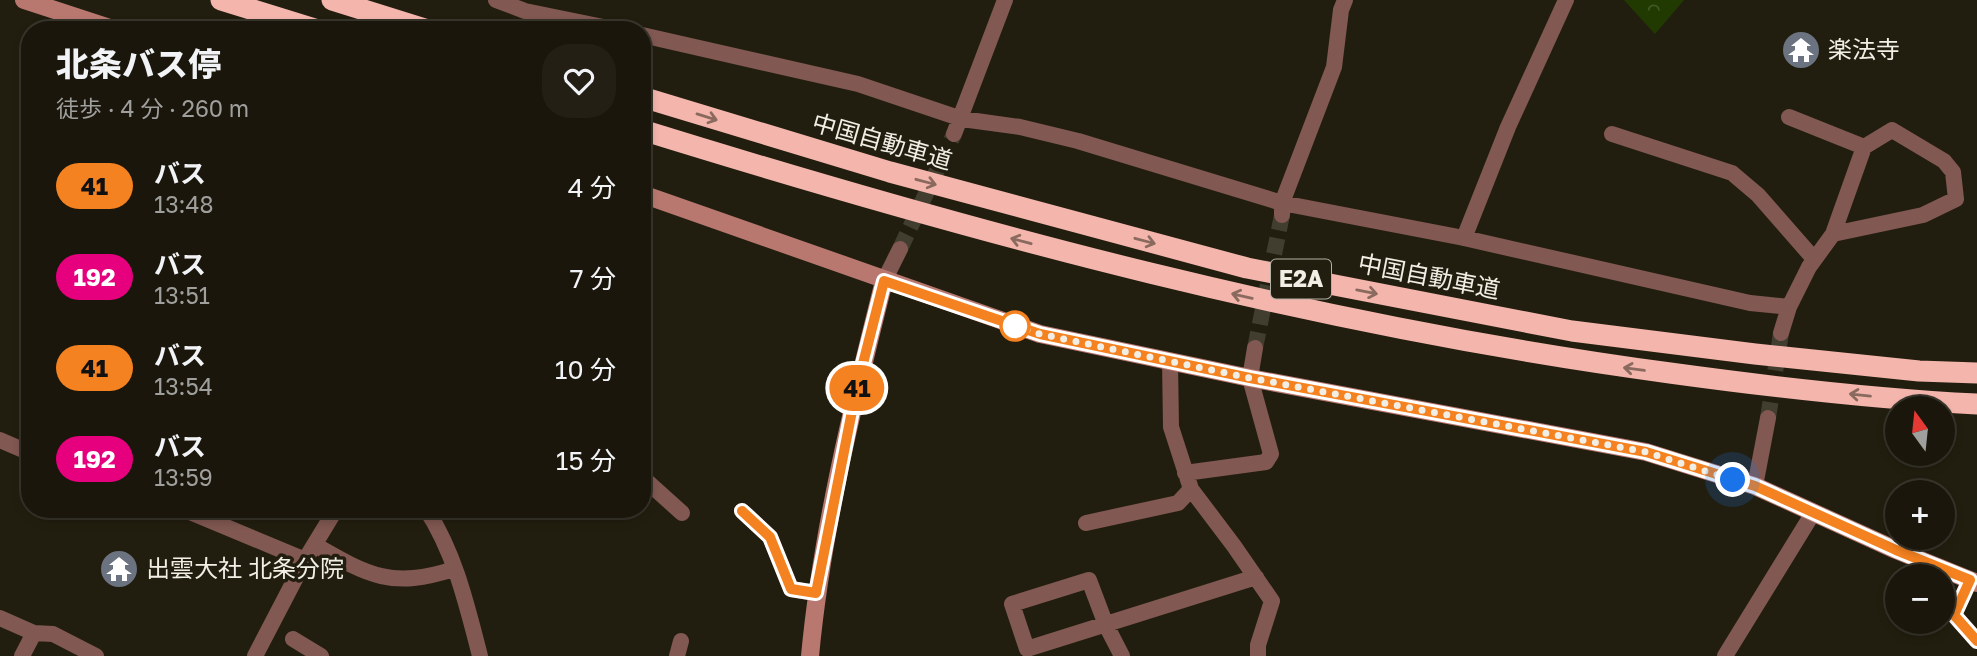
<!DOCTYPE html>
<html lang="ja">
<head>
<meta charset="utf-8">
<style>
	:root { --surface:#1a160b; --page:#231f14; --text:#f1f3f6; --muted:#9f9f9d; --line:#38352c }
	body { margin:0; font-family:"Golos Text","Noto Sans JP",sans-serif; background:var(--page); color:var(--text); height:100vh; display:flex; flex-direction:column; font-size:26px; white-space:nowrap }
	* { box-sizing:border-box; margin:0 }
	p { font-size:23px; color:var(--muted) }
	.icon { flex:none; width:38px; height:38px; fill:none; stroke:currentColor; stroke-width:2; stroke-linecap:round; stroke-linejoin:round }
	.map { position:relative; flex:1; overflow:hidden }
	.side { position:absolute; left:21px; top:21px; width:630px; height:497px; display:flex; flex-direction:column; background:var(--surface); border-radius:28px; box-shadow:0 4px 10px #0003,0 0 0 2px var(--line) }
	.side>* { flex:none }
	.badge { padding:0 14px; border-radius:23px; font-size:24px; line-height:46px }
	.needle { width:46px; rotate:345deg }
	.buttons { position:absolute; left:1885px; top:396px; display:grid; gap:14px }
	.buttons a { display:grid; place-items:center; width:70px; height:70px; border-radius:50%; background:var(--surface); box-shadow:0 4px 10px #0003,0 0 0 2px var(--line); font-size:35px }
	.you { position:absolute; width:35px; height:35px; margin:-18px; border:5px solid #fff; border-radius:50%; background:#1a73e8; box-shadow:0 0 0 10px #1a73e833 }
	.map>.badge { position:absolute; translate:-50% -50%; box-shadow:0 0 0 4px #fff }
	.round { display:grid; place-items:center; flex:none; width:74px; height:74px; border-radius:28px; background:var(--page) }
	.head { display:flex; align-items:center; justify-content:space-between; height:119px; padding:0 35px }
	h1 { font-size:33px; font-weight:800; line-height:52px }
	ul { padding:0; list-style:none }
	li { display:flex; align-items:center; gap:21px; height:91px; padding:0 35px }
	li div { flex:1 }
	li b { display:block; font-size:26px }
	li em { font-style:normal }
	li .badge { min-width:77px; font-weight:700; text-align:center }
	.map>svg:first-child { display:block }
	.forest { fill:url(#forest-crowns) }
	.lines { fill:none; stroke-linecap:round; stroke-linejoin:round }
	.street-tunnel { stroke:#413d2f; stroke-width:16; stroke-dasharray:16 8; stroke-linecap:butt }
	.street { stroke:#815852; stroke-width:16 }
	.secondary { stroke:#b9786f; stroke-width:18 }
	.highway { stroke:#f3b5ac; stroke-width:21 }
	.oneway { stroke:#8a6a5e }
	.line-casing { stroke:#fff; stroke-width:16 }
	.line { stroke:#f58220; stroke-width:10 }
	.walk { stroke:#f1efe5; stroke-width:7; stroke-dasharray:0 12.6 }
	.stop-dot { fill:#fff; stroke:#f58220; stroke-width:3.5 }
	.labels { text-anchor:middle; stroke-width:7; stroke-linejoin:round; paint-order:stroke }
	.shield { fill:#221e0f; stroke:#b3b0a5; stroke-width:2 }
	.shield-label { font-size:23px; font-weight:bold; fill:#f1efe5 }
	.poi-label { font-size:24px; fill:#f1efe5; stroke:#221e0f; text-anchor:start }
	.street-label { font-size:24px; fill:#f1efe5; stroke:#221e0f }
</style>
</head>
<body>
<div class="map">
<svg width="1977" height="656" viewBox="0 0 1977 656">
	<defs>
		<pattern id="forest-crowns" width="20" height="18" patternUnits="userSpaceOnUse" patternTransform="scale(1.75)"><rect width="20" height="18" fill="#213a01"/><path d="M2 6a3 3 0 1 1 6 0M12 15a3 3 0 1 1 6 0" fill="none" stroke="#425726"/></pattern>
	</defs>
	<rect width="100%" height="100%" fill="#221e0f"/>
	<path class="forest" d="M1624,0H1684L1655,34Z"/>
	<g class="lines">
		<path class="street-tunnel" d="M519,30L521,22
			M900,249L954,134
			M1255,348L1282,215
			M1768,418L1781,333"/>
		<path class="street" d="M496,0L525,11L618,30
			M642,35L858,84L962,119L1020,127L1078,141L1282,203L1464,238L1750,303L1789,307
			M1789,117L1864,147
			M954,134L1005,0
			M1612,134L1732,173L1758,195L1814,259
			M1282,215V203L1334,67L1341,10L1345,0
			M1464,238L1508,127L1566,0
			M884,281L900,249
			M1781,333L1789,307L1809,267L1833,234L1864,147L1892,130L1944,161L1953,172L1956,199L1923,215L1833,234
			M1170,361L1171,427L1191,489L1234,546L1272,601L1258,645V656
			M0,440L30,453
			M1185,473L1266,462L1271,454L1250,378L1255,348
			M642,477L682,513
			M1755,486L1768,418
			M183,509L305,560
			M426,509C455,553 467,606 480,656
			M742,511L770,537L791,589L816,593
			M1086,523L1178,503L1191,489
			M315,545C369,576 392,589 454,569
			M1970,580L1954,615L1977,641
			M0,618L34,633L53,634L96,656
			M293,639L321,656
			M22,656L34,633
			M255,656L305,560L336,509
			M677,656L681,641
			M1122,656L1106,625L1089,580L1012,604L1027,649L1256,577
			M1725,656L1813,513"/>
		<path class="secondary" d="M24,0L116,30
			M642,194L1040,334L1250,378L1646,452L1755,486L1896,550L1977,583
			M810,656C822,529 853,404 884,281"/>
		<path class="highway" d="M221,0L318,30
			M332,0L428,30
			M642,97L890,172L1247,268L1572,331L1755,354L1919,371L1977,373
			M642,130C981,235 1318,326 1670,373C1772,387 1874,399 1977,404"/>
	</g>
	<defs><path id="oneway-shaft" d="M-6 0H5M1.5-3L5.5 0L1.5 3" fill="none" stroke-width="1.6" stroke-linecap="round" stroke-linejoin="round" transform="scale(1.75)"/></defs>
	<g class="oneway">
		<use href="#oneway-shaft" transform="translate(707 117) rotate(17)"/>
		<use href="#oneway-shaft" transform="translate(926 182) rotate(15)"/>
		<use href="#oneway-shaft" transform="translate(1021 241) rotate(-165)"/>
		<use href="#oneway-shaft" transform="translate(1145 241) rotate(15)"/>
		<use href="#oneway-shaft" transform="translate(1367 292) rotate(11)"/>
		<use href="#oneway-shaft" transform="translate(1242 296) rotate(-167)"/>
		<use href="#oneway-shaft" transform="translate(1634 369) rotate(-172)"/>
		<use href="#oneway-shaft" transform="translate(1860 395) rotate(-174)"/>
	</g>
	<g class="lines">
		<defs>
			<path id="line" d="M742,511L770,537L791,589L816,593L856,391L884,281L1040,334L1250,378L1646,452L1755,486L1896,550L1970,580L1954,615L1977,641"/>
		</defs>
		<use href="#line" class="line-casing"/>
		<use href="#line" class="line"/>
		<path class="walk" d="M1015,326L1040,334L1250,378L1646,452L1733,480"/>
	</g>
	<defs>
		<symbol id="temple-disc" viewBox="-11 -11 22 22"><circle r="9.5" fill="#6b7280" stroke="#221e0f"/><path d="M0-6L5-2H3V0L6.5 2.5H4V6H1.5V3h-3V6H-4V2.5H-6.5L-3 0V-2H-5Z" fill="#fff"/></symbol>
	</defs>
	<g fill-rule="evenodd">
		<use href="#temple-disc" x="1779" y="28" width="44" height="44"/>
		<use href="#temple-disc" x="97" y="547" width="44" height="44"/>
	</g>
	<circle class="stop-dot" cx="1015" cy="326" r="14"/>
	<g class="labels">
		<rect class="shield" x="1271" y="259.5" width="60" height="39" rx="5"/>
		<g class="shield-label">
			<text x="1301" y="287">E2A</text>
		</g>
		<g class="poi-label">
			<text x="1828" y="58">楽法寺</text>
			<text x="146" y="577">出雲大社 北条分院</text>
		</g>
		<g class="street-label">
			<text transform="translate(882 142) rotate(16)" y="8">中国自動車道</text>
			<text transform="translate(1429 277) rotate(11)" y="8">中国自動車道</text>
		</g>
	</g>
</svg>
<div class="buttons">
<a><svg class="needle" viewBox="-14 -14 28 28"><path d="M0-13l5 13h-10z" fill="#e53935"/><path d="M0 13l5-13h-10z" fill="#9f9f9d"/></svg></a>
<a>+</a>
<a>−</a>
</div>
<div class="you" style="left:1733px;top:480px"></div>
<b class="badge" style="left:857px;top:388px;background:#f58220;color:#111">41</b>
<section class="side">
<div class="head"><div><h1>北条バス停</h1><p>徒歩 · 4 分 · 260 m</p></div><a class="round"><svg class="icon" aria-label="heart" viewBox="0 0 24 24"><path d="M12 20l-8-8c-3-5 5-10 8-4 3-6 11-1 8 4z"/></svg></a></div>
<ul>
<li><span class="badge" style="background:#f58220;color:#111">41</span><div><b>バス</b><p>13:48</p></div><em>4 分</em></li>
<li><span class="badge" style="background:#e6007e;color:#fff">192</span><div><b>バス</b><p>13:51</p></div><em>7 分</em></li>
<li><span class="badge" style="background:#f58220;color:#111">41</span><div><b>バス</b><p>13:54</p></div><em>10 分</em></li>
<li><span class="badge" style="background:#e6007e;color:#fff">192</span><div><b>バス</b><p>13:59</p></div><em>15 分</em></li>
</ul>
</section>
</div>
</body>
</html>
